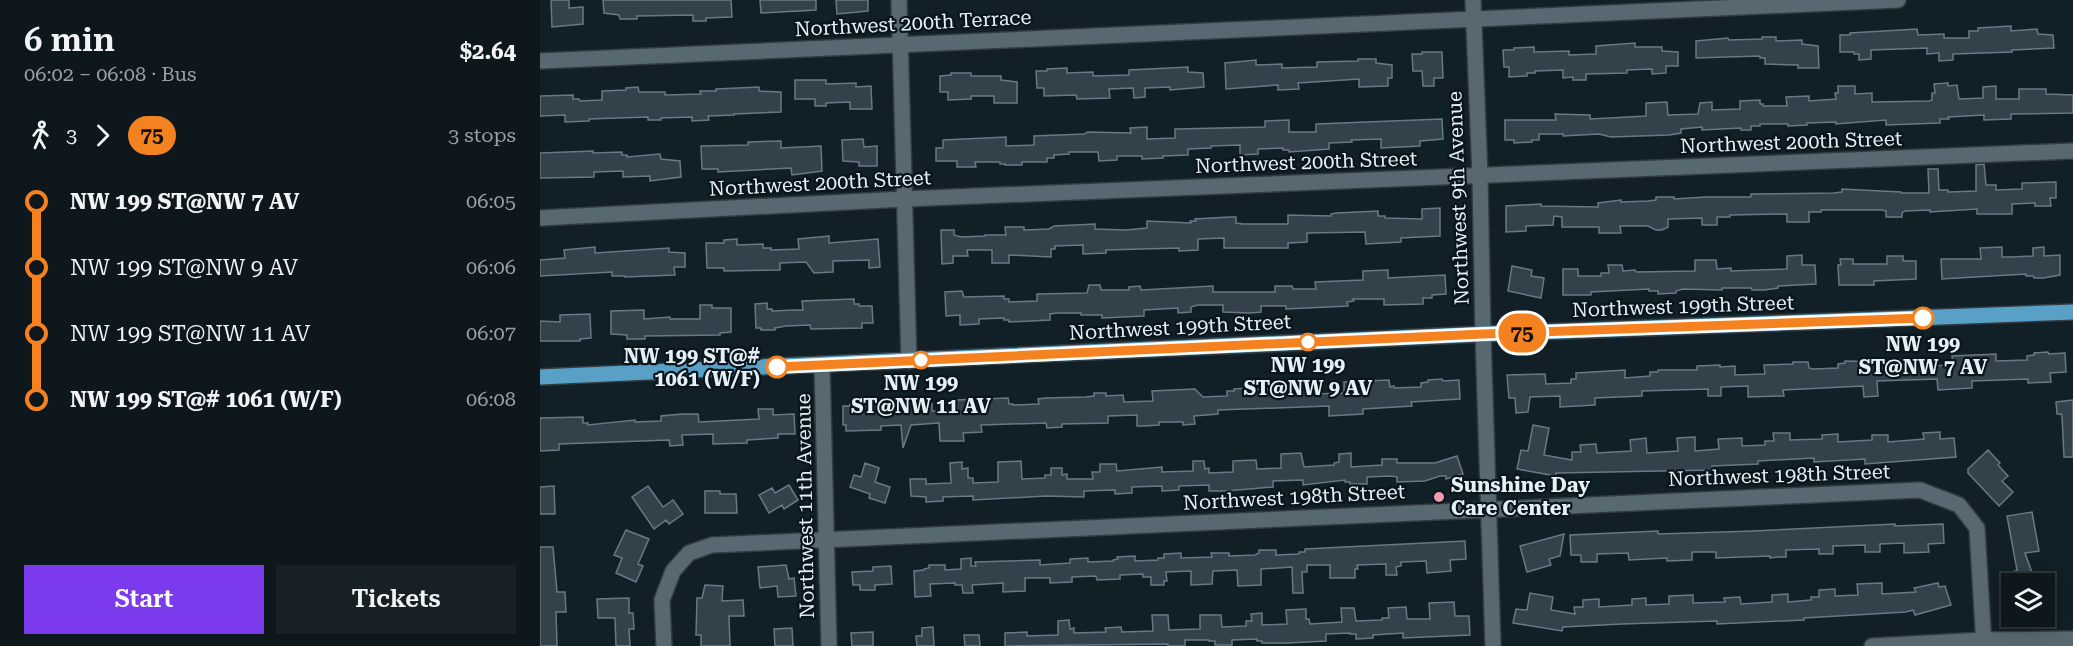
<!DOCTYPE html>
<html lang="en">
<head>
<meta charset="utf-8">
<style>
	:root { --surface:#0d171c; --page:#162025; --text:#f1f3f6; --muted:#9a9fa3; --line:#2d363b; --accent:#7c3aed }
	body { margin:0; font-family:"Roboto Serif",serif; background:var(--page); color:var(--text); height:100vh; display:flex; flex-direction:column; font-size:22px; white-space:nowrap }
	* { box-sizing:border-box; margin:0 }
	p { font-size:20px; color:var(--muted) }
	.icon { flex:none; width:33px; height:33px; fill:none; stroke:currentColor; stroke-width:2; stroke-linecap:round; stroke-linejoin:round }
	.map { position:relative; flex:1; overflow:hidden }
	.details { display:flex; flex-direction:column; background:var(--surface); width:540px }
	.details>* { flex:none }
	.badge { padding:0 12px; border-radius:20px; font-size:21px; line-height:39px }
	.fabs { position:absolute; left:1461px; top:573px; display:grid; gap:12px }
	.fabs a { display:grid; place-items:center; width:54px; height:54px; border-radius:0px; background:var(--surface); box-shadow:0 3px 15px #0003,0 0 0 2px var(--line); font-size:30px }
	.map>.badge { position:absolute; translate:-50% -50%; box-shadow:0 0 0 3px #fff }
	.legs { display:flex; align-items:center; gap:9px; height:66px; padding:0 24px; font-size:20px }
	.legs p { margin-inline-start:auto }
	.head { display:flex; align-items:center; justify-content:space-between; height:102px; padding:0 24px }
	h1 { font-size:33px; font-weight:600; line-height:45px }
	.action { display:flex; gap:12px; margin-top:auto; padding:12px 24px }
	.action a { flex:1; height:69px; border-radius:0px; background:var(--accent); color:#fff; font-size:24px; font-weight:600; line-height:69px; text-align:center }
	.action a+a { background:var(--page); color:var(--text) }
	ul { padding:0 24px; list-style:none }
	li { display:flex; align-items:center; gap:21px; height:66px; font-size:22px }
	li i { display:grid; place-items:center; width:9px; height:100%; margin:0 8px; background:currentColor }
	li i::after { content:''; width:15px; height:15px; margin:-8px; border:4px solid; border-radius:50%; background:var(--surface) }
	li p { margin-inline-start:auto }
	li:first-child i { background:linear-gradient(#0000 50%,currentColor 0) }
	li:last-child i { background:linear-gradient(currentColor 50%,#0000 0) }
	main { display:flex; flex:1; min-height:0 }
	.map>svg:first-child { display:block }
	.building { fill:#32414a; stroke:#697983; stroke-width:1.5 }
	.lines { fill:none; stroke-linecap:round; stroke-linejoin:round }
	.minor-casing { stroke:#333b42; stroke-width:18 }
	.major-casing { stroke:#333b42; stroke-width:18 }
	.minor { stroke:#586871; stroke-width:15 }
	.major { stroke:#58a0c5; stroke-width:15 }
	.line-1-casing { stroke:#fff; stroke-width:14 }
	.line-1 { stroke:#f58220; stroke-width:9 }
	.stop-1-dot { fill:#fff; stroke:#f58220; stroke-width:3 }
	.poi-dot { fill:#f29aaf; stroke:#08151d; stroke-width:2 }
	.labels { text-anchor:middle; stroke-width:4.5; stroke-linejoin:round; paint-order:stroke }
	.street-label { font-size:20px; fill:#e6eff5; stroke:#08151d }
	.stop-label { font-size:20px; font-weight:bold; fill:#e6eff5; stroke:#08151d }
	.poi-label { font-size:20px; font-weight:bold; fill:#e6eff5; stroke:#08151d; text-anchor:start }
</style>
</head>
<body>
<main>
<section class="details">
<div class="head"><div><h1>6 min</h1><p>06:02 – 06:08 · Bus</p></div><b>$2.64</b></div>
<div class="legs"><svg class="icon" aria-label="walk" viewBox="0 0 24 24"><circle cx="13" cy="4" r="2"/><path d="M13 8l-2 6 4 7M11 14l-3 7M7 12l3-4h3l4 4"/></svg>3<svg class="icon" aria-label="forward" viewBox="0 0 24 24"><path d="M9 5l7 7-7 7"/></svg><b class="badge" style="background:#f58220;color:#111">75</b><p>3 stops</p></div>
<ul>
<li><i style="color:#f58220"></i><b>NW 199 ST@NW 7 AV</b><p>06:05</p></li>
<li><i style="color:#f58220"></i><span>NW 199 ST@NW 9 AV</span><p>06:06</p></li>
<li><i style="color:#f58220"></i><span>NW 199 ST@NW 11 AV</span><p>06:07</p></li>
<li><i style="color:#f58220"></i><b>NW 199 ST@# 1061 (W/F)</b><p>06:08</p></li>
</ul>
<div class="action"><a>Start</a><a>Tickets</a></div>
</section>
<div class="map">
<svg width="1533" height="646" viewBox="0 0 1533 646">
	<rect width="100%" height="100%" fill="#111f26"/>
	<path class="building" d="M11,0H29V8L43,7V24L12,27Z
		M63,0H191L192,17L166,18V21H153V15L97,16V19H80L79,15L64,13Z
		M220,0H276V10L221,13Z
		M296,0H328V11L297,14Z
		M1471,26V31L1497,29L1498,34L1513,35L1514,48L1472,50V52L1413,54V60L1399,61V53L1387,54V48L1331,50V59L1319,60V54H1314V52H1300V35H1310V33L1377,29L1378,35L1404,34V38H1429V31H1438V28Z
		M1222,37H1236V41L1262,40V44L1278,46L1279,68H1258V65L1225,64V58H1220V56L1156,58V41L1188,38L1189,40L1222,39Z
		M1095,43V47H1122V51L1138,52V66H1126V73L1112,74V69L1087,70V73L1046,74V80H1033V77L1023,78V70L995,71V73H987V76L969,77V67H964L963,50H974V48L994,47V52L1029,51V55L1056,54V46Z
		M882,52H902L903,78H894V86H883L882,71H873L872,54H882Z
		M818,59H836V63L852,65V78H848V86L819,87V79L758,83L759,89L738,90V85L686,89L685,63L716,60V65L742,64V68L777,67V62L818,61Z
		M648,67V72L663,73L664,87L630,90V87L605,88V97L594,98L593,88L569,89L570,98L537,99L536,95L504,96V88H497L496,71H507V69L527,68V73L553,72V76L589,75V70Z
		M411,73H431V76H461V80L477,82V103H454V96H431V99L408,100V92H400V76L411,75Z
		M255,80H286V84L316,83V87L331,86L332,109H310V102L286,103V106H275V99H255Z
		M1408,83V86L1417,85L1419,99L1443,98V87L1456,86V99H1479V89H1506V94L1533,95V113L1471,114V119L1444,120V115L1408,117L1409,119H1400V123L1346,125V120L1296,124V122L1267,123V125L1248,126V124H1220V126H1211V130H1201V128L1162,130V127L1141,129V133L1129,135L1071,137L1059,134L1023,136V134H999V140H992V142L974,143V140H965V120H1016L1015,114L1050,115V119L1106,116V103L1127,102L1128,115L1158,114L1160,103L1172,102V110L1200,109V101L1220,100V104H1223V106H1247L1246,97L1269,96V101L1296,99L1295,93H1298V86H1315V94L1332,93V102L1389,101L1392,100V93H1395L1394,84Z
		M98,87L99,92H125V95L161,94L160,91H176V89L219,87V91L241,92V112L194,114V115L168,116L169,120L152,121V117L121,118V120H108V117L49,119V121L25,122V115L0,116V96L33,95V99H39L40,101L62,100V91L86,90V88Z
		M902,119L903,139L880,141V146L841,148V139L811,140L812,142L789,143V149L749,152V150H743V148L718,149V154L700,155V145L671,146V148L648,149V155L623,156V158L602,159V156H577V160L559,161L558,152H529V154L514,155V158H507V162H482V165H465V164H460V162H435L436,167H417V161H396V148H403V140L466,137V146L494,145V136L544,134L548,132L591,133L590,128L607,127V139L635,138V129L725,127V121L749,120V132H776V124Z
		M323,139L324,147L337,146V166H319V162L303,161L302,140Z
		M241,141V148L281,146L282,171L252,175L251,168L178,172V169H162L161,146L208,145V142Z
		M53,151V153L82,152V155H87V157L120,154L121,159L140,161L141,177L110,181V176L83,177V171L54,172V177L0,178V153Z
		M1444,164L1446,185H1456V190L1482,189V183L1516,182V198H1510L1511,206H1495V203L1472,204V214H1437V209L1390,212V210L1365,211L1362,213V217H1346V211L1342,210H1281V212H1269V222H1247V214L1190,215V217H1177V225H1162V218L1128,219V227L1122,230H1116L1108,226H1080L1081,233H1059V227H1022V217L1014,216L1013,225L986,226V231L966,232V206L1001,204V206L1058,207V203L1081,200V202L1108,201L1116,200V197H1134V199L1166,197H1211V194L1294,193L1302,192V189L1361,192V193H1389L1388,169H1398L1399,190H1408V192L1436,191V165Z
		M900,208V236L861,238V242L826,244L825,232L767,233V242L748,243V248H684V238L658,239V250L639,251V248L566,250V253L543,254V245L515,246V249H511V257L469,255V263H452V250H427L428,256H413V263L402,264L401,230H414V235L421,237L445,236V235H466L465,227H484V230L509,229L514,226L555,224V229L586,230L607,228V221L651,223L650,221H656L655,219L690,217H696V223L703,224H748V215L791,216V214L796,213L838,211V216H845V218L882,219V209Z
		M289,236V243L338,239L340,267L329,268V260L293,261V272L274,273L266,262L240,263V270L184,271V268H167L166,243H184V240L197,239V245L223,244V248H231V250L259,249L258,239Z
		M55,247V253L129,248V252L145,253V267H134L135,275L85,277V276H72V272L0,276V260L25,258L24,250Z
		M1462,247V257H1471L1493,256V248L1504,247V256L1520,255V275L1503,278H1494L1493,276H1486V274L1402,279L1401,259H1441L1440,248Z
		M1262,255V265H1275L1276,284L1238,286V288L1224,290H1212L1211,288H1182V290L1143,289L1136,291V293L1118,294V291H1109V289L1051,292V295H1023V269H1038V276H1061V273H1069L1068,265H1082L1083,271L1095,270L1096,272L1155,271V260H1176L1177,269L1191,268V271L1247,269V256Z
		M1347,256H1363V261H1376V279L1334,281V285H1299L1298,265H1301L1300,259H1313V264H1347Z
		M972,266L992,270L991,276L1004,278L1001,298L968,291Z
		M848,270V278L905,275L906,294L892,295V298H883V304L844,305V299H813L814,301L807,302L808,306L746,309V306H721V312L710,313L683,312V305H658L651,307V312L638,313V308L604,310V316L562,318V315H541V313H517L510,314V320L469,322V320H464V318L439,319V324L420,325V315L406,316L405,292L422,291L424,297L464,296V299H469V302L497,301V294L547,293L549,285H560L561,290H589V287L600,286L601,290L673,286V292H735V286H752L753,289H776L775,282L823,280V271Z
		M314,299V304H319V306H332L333,323H322V328L271,329L270,325L246,326L235,328V330H221V328H216L215,304L227,303V309H232V311L255,310H263L262,301Z
		M160,305H172V308H191V332L180,333V335L105,336V339H87V335L71,334V311L104,310V319L130,317V319H160Z
		M50,314L51,338L40,339V341H0V321L20,322V315Z
		M1508,352L1509,354L1525,353L1526,372L1510,373L1511,382L1488,383V379L1432,381V388L1398,390L1397,379L1337,381L1338,396L1324,397L1323,386L1243,390L1244,396L1208,397V386L1181,387V396H1168V389L1102,391V396L1055,398V405L1020,407V396L990,397L988,412L976,413L975,398H969L967,375L1005,374L1006,384L1031,383V379H1036V373L1085,370V378L1110,376V372H1118V370H1157V366L1180,365V367L1195,366V375L1225,374L1224,365L1253,364V362H1268L1269,368L1273,369L1298,368V364L1305,363V361L1346,362L1353,361V359L1384,360V366L1413,365L1412,356L1456,354V361L1487,360V356L1494,355V353Z
		M902,379L903,381L919,380L920,399L871,402L872,406L823,409V414L789,416V406L678,410V414L654,416L655,424L643,425V422H619V425L604,426H597V415L568,416V423L522,424V427L507,428L506,423L441,425L442,432L423,433L424,441H400L399,423L371,425L363,448L361,425L341,426V430L306,431V425H303V406H310V404H340V406L375,403V404H392V411L417,410L416,400L468,398L469,404H473V405L499,404L498,399L505,398L546,397L554,396V393H566V396L583,395L584,402L613,401L612,391L655,389L663,397L687,396V391H694V389L708,388V390L773,386V394L804,393V382L849,380L850,387L854,386V388L881,387V383L888,382V380Z
		M1533,400V457H1524L1522,416L1521,414H1517L1516,402Z
		M218,409H233V415L254,414L255,434H238V438L207,440V443L173,444V434L142,435L143,445L130,446L129,440L19,444V450L0,451V418L43,417V423H48V425L95,420V422L121,421V416L142,414H158L159,422L219,419Z
		M993,425L1009,428L1004,455L1032,460V452H1041L1040,445L1056,444L1057,453L1091,451L1090,440L1106,438L1107,453L1138,451L1137,438L1155,437V451L1179,449L1178,439L1202,438V446L1225,445V441H1234L1233,433H1250V440L1282,439V435L1298,434V442L1332,440V435H1348V442L1384,439L1383,433L1400,432V439L1414,438L1416,457L1325,464V459L1274,462V458L1218,461V464L1172,466V470L1016,473V476L977,469L981,450L988,451Z
		M1448,450L1460,463L1458,465L1468,476L1462,481L1473,492L1459,506L1428,473V469Z
		M761,453L764,467L794,465V463L799,462V454L811,453V467L842,465V459H857V463H895L917,456L923,474L906,479V476H900L885,481L857,482V477L851,476L827,477V484H810V482H805V480L763,485V480L733,481V487L686,491H669V485L639,486V490L622,491V486L592,487V493L575,494V490L544,491V497L506,496L433,500V496L403,497V501L386,502V497L371,496L370,479H386V484L411,483L410,463L422,462V469L428,468V478H433V483L458,482V462L481,461L482,479L505,478V475H511V468H522V475L527,474V479H553L552,472H560V464H576L577,471L622,467V472L653,471V461H664L665,469L669,468V473L693,472V461L716,460L717,469L741,468V454Z
		M325,463L339,468L335,482L350,487L345,503L329,498L330,494L310,487L314,475L321,477Z
		M249,485L258,500L244,509L242,505L229,513L219,495L232,488L235,493Z
		M14,486L15,514H0V487Z
		M108,486L123,507L133,500L143,514L129,524L126,520L114,529L92,497Z
		M165,491H180V494H196L197,513H165Z
		M1492,512L1499,551L1485,553L1496,584H1474L1471,573L1477,570L1467,516Z
		M1355,524V526L1403,524L1404,543L1388,544L1389,552L1364,553V543L1340,544V552H1325V545L1293,546V554H1279V549L1246,550V557H1238L1230,558V556L1176,558V552H1152V560L1127,561V558L1089,560L1088,553L1057,554V562H1041V555H1031L1030,535L1118,531V534L1213,531Z
		M86,530L109,539L98,564L103,566L96,582L76,573L82,558L74,555Z
		M1024,534L1020,556L1009,559L1011,565L987,572L980,546Z
		M925,541L926,559L910,560L911,571L887,573L886,561L861,562V566L856,567L857,575H846V564L817,565L818,569H815V578H790V565H767V572H762L763,593H753L752,567L721,569V585L698,586L697,570L673,571L672,584L651,585V571L626,572L627,581H624V585H611V577H603V574L580,575V579L557,580L556,576L532,577V582L510,583V578H485V591L463,592V583L432,585L433,593H423L422,585H415V583L390,584L391,596L375,597L374,571L384,570V569L389,568V565H405V570L421,569V559L431,558V566H436L435,562L500,560V565L530,563V559L548,558V562L573,561V560L578,559L577,557L595,556V561L618,560V558H624V554L641,553V558L672,557L671,553H689V556L715,555L719,553V550H736V555L759,554V552H765V549Z
		M0,547H13L17,592H25L26,612H16L17,646H0Z
		M246,565L249,579L254,578L256,596L238,597L237,586L220,588L218,567Z
		M351,566L352,584L335,585V590H320V585H313L312,572L333,571V567Z
		M1342,583V594L1376,592L1374,588L1398,583L1399,587L1405,586L1411,605L1375,615L1373,610L1366,612L1264,618V620L1177,624V621L1082,624L1023,627L1022,631L973,623L976,609L987,610L990,593L1013,597L1011,610L1035,614L1034,607H1043V600L1059,599V607L1092,605V599L1106,598V605L1129,604V596L1153,595V603L1185,602L1184,598L1200,597L1201,604L1232,602V595L1248,594V602L1271,600V597H1279V590L1295,589V596L1318,595L1317,584Z
		M165,585L183,586L182,601L203,600L204,616H189L190,646H161V635H156L157,598H162Z
		M89,598V613H93L94,629H89L90,646H76L75,618H58L57,599Z
		M914,602L915,616H929L930,635L863,638V633L833,635V638L816,639V634H810V633L786,634V641L748,643H722V641H717V639L692,640V645H675V641H669V640H645V646H628V644L465,646V633L487,632V636L518,635V621L529,620L530,629L534,628V633L566,632L565,628L581,627L582,632L613,631L612,615H628L629,630L660,629V615H681L682,627L706,626V621H712L711,614L722,613V625L747,624L746,610L766,609V619H769L770,624L802,622L801,608H814L816,621L842,620V618H849L848,608L866,607L867,619H890L889,603Z
		M393,627L394,646H377L376,636H382V628Z
		M252,628L253,646H235L234,629Z
		M333,632V646H312L311,633Z
		M424,635H439L440,646H425Z"/>
	<g class="lines">
		<defs>
			<path id="minor" d="M359,0L369,361
				M933,0L940,176L943,334L953,646
				M0,61L1358,0
				M0,218L364,199L1533,151
				M282,365L289,646
				M124,646L122,600L133,571L149,553L172,545L1380,490L1419,505L1437,528L1444,646
				M1332,646L1444,640L1533,639"/>
			<path id="major" d="M0,377L943,334L1533,312"/>
		</defs>
		<use href="#minor" class="minor-casing"/>
		<use href="#major" class="major-casing"/>
		<use href="#minor" class="minor"/>
		<use href="#major" class="major"/>
	</g>
	<g class="lines">
		<defs>
			<path id="line-1" d="M237,367L943,334L1383,318"/>
		</defs>
		<use href="#line-1" class="line-1-casing"/>
		<use href="#line-1" class="line-1"/>
	</g>
	<g class="stop-1-dot">
		<circle cx="1383" cy="318" r="10"/>
		<circle cx="768" cy="342" r="8"/>
		<circle cx="381" cy="360" r="8"/>
		<circle cx="237" cy="367" r="10"/>
	</g>
	<circle class="poi-dot" cx="899" cy="497" r="6"/>
	<g class="labels">
		<g class="street-label">
			<text transform="translate(373 23) rotate(-3)" y="7">Northwest 200th Terrace</text>
			<text transform="translate(1251 142) rotate(-2)" y="7">Northwest 200th Street</text>
			<text transform="translate(766 162) rotate(-2)" y="7">Northwest 200th Street</text>
			<text transform="translate(280 183) rotate(-3)" y="7">Northwest 200th Street</text>
			<text transform="translate(918 198) rotate(-92)" y="7">Northwest 9th Avenue</text>
			<text transform="translate(1143 306) rotate(-2)" y="7">Northwest 199th Street</text>
			<text transform="translate(640 327) rotate(-3)" y="7">Northwest 199th Street</text>
			<text transform="translate(1239 475) rotate(-2)" y="7">Northwest 198th Street</text>
			<text transform="translate(754 497) rotate(-3)" y="7">Northwest 198th Street</text>
			<text transform="translate(265 506) rotate(-91)" y="7">Northwest 11th Avenue</text>
		</g>
		<g class="stop-label">
			<text x="1383" y="351">NW 199<tspan x="1383" dy="23">ST@NW 7 AV</tspan></text>
			<text x="220" y="363" text-anchor="end">NW 199 ST@#<tspan x="220" dy="23">1061 (W/F)</tspan></text>
			<text x="768" y="372">NW 199<tspan x="768" dy="23">ST@NW 9 AV</tspan></text>
			<text x="381" y="390">NW 199<tspan x="381" dy="23">ST@NW 11 AV</tspan></text>
		</g>
		<g class="poi-label">
			<text x="911" y="492">Sunshine Day<tspan x="911" dy="23">Care Center</tspan></text>
		</g>
	</g>
</svg>
<div class="fabs">
<a><svg class="icon" aria-label="layers" viewBox="0 0 24 24"><path d="M12 4l9 5-9 5-9-5zM3 14l9 5 9-5"/></svg></a>
</div>
<b class="badge" style="left:982px;top:333px;background:#f58220;color:#111">75</b>
</div>
</main>
</body>
</html>
